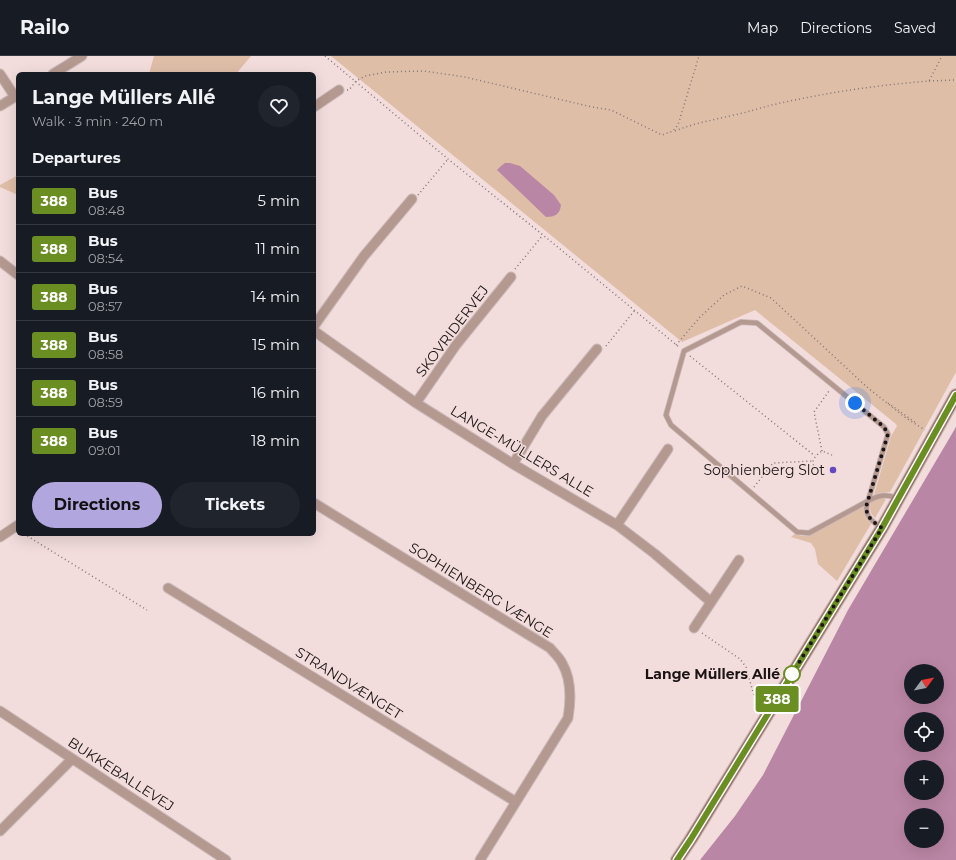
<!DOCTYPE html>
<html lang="en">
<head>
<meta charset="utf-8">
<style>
	:root { --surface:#171b24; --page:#20242c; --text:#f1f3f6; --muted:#9ea1a6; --line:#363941; --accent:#b1a6de }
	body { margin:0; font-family:Montserrat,sans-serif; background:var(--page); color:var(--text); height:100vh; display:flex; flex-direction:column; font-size:15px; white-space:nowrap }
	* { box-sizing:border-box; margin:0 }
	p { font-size:13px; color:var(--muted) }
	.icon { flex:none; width:22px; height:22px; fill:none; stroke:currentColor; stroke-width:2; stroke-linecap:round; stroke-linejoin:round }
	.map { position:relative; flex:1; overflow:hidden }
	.side { position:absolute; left:16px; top:16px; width:300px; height:464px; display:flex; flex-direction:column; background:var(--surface); border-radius:6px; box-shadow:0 4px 16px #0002 }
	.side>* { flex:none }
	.badge { padding:0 8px; border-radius:3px; font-size:14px; line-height:26px }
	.needle { width:26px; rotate:58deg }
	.tools { position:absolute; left:904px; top:608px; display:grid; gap:8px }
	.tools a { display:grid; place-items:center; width:40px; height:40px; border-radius:50%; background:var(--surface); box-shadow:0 4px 16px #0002; font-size:20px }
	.you { position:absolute; width:20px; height:20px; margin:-10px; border:3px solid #fff; border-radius:50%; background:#1a73e8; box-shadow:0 0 0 6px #1a73e833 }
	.map>.badge { position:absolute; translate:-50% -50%; box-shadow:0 0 0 2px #fff }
	h2 { padding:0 16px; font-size:15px; line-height:36px }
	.round { display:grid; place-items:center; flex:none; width:42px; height:42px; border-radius:21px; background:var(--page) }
	.headline { display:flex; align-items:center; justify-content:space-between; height:68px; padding:0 16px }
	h1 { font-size:19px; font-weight:700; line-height:30px }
	.primary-button { display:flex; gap:8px; margin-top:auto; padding:8px 16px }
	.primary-button a { flex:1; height:46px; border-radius:24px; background:var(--accent); color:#111; font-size:16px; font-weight:700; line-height:46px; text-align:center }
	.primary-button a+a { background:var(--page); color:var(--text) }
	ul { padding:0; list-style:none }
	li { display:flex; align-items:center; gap:12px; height:48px; padding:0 16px; border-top:1px solid var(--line) }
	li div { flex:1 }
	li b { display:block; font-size:15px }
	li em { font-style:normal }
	li .badge { min-width:44px; font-weight:700; text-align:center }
	header { display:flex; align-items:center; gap:24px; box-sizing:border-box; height:56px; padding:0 20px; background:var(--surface); border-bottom:1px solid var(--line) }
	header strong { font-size:19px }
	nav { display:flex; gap:22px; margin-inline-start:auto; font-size:14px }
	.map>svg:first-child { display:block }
	.green { fill:#dfbea8 }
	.water { fill:#ba86a5; fill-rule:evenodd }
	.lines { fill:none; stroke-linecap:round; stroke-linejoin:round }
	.service-casing { stroke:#cbb8b8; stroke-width:6 }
	.minor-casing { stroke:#cbb8b8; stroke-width:11 }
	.secondary-casing { stroke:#cbb8b8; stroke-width:14 }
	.path { stroke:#857676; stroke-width:1.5; stroke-dasharray:1 3; stroke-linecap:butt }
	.service { stroke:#b49990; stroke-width:4.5 }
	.minor { stroke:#b49990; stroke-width:9 }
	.secondary { stroke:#9b7569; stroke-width:12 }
	.line-casing { stroke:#fff; stroke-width:9 }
	.line { stroke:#6b8e23; stroke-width:6 }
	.walk { stroke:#1c1414; stroke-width:4; stroke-dasharray:0 7.2 }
	.poi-dot { fill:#6248c1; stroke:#f2dcdc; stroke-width:1.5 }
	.stop-dot { fill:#fff; stroke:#6b8e23; stroke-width:2 }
	.labels { text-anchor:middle; stroke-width:3; stroke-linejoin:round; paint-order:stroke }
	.street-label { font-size:14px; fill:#1c1414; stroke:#f2dcdc }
	.poi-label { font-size:14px; fill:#1c1414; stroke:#f2dcdc; text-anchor:end }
	.stop-label { font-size:14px; font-weight:bold; fill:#1c1414; stroke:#f2dcdc; text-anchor:end }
</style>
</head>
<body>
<header>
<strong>Railo</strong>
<nav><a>Map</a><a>Directions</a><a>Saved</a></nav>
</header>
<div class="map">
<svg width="956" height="804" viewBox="0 0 956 804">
	<rect width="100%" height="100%" fill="#f2dcdc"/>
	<path class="green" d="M154,0H251L236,18H149Z
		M331,0H956V316L890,436L880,437L874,439L891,380L897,370L896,368L755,254L682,286Z
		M18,119V139L0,131V129Z
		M881,442L886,443L875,462C870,458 869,452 871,446Z
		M864,450C863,458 866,463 871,468L837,525L818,508L815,493L811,487L791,481L796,477L801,480L810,479Z"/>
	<path class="water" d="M505,107H510L520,110L554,139L561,149C560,158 555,161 546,161L497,114L501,110Z
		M956,371V804H700L735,760L763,719L848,554ZM911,615H937V641H911ZM911,663H937V689H911ZM911,711H937V737H911ZM911,759H937V785H911Z"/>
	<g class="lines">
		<defs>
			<path id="service" d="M741,266L757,267L884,371L888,378L868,445L809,477L797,476L671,369L666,359L684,295Z
				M882,472C871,465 863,459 868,445C879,439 886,438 897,442"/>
			<path id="minor" d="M0,18L15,41
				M53,18L82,0
				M0,50L18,39
				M314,51L339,34
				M0,205L18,219
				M314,270L364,200L412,143
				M314,275L416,347L513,408L617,469L655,498L711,546
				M416,347L456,289L511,221
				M513,408L542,360L597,293
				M314,447L550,592C554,597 559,601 562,607C572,624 571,644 568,662L480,804
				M617,469L668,393
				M0,481L18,469
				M168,532L516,746
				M694,572L739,504
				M0,655L226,804
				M0,775L72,703"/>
			<path id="secondary" d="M677,804L691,783L882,472L956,339"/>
		</defs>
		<use href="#service" class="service-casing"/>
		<use href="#minor" class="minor-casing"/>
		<use href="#secondary" class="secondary-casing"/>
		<path class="path" d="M325,0L448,103L543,179L679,291
			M929,25L956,24
			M347,34H349L356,25L365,20L386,16L424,15L465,21L592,51L611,54L662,79L673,75L678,69L699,0
			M675,75C695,67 713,64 734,59C750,56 765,50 781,47C830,36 879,29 929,25L942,0
			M418,139L448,103
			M515,213L543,179
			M676,289L700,261L724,239L742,230L771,242L868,332L906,362L925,374
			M606,290L635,254
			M690,300L815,400
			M888,347L916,367
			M822,395L814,356L829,335
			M818,416C810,407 812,402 822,395L832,399
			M754,431L773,407L813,405
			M24,478L147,554
			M702,577L740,603L746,611L758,654"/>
		<use href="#service" class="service"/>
		<use href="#minor" class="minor"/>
		<use href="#secondary" class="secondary"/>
	</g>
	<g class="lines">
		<defs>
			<path id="line" d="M677,804L691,783L882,472L956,339"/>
		</defs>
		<use href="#line" class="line-casing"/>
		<use href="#line" class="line"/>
		<path class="walk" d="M792,618L882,472C873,466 867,462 866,451L888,378L884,371L855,347"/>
	</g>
	<circle class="poi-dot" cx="833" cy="414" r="4"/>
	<circle class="stop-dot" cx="792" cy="618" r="8"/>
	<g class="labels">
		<g class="street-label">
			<text transform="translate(452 275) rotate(-53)" y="5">SKOVRIDERVEJ</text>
			<text transform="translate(522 395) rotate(31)" y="5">LANGE-MÜLLERS ALLE</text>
			<text transform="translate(481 534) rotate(32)" y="5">SOPHIENBERG VÆNGE</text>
			<text transform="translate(349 627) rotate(32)" y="5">STRANDVÆNGET</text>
			<text transform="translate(121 718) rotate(33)" y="5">BUKKEBALLEVEJ</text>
		</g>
		<g class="poi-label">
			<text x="825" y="419">Sophienberg Slot</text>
		</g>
		<g class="stop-label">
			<text x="780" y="623">Lange Müllers Allé</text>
		</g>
	</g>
</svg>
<div class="tools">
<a><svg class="needle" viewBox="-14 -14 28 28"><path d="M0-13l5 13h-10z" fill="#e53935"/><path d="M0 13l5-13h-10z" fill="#9ea1a6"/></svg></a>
<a><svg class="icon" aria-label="locate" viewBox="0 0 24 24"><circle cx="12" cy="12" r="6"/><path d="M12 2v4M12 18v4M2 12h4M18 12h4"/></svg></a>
<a>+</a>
<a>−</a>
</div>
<div class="you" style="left:855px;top:347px"></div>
<b class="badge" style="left:777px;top:643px;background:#6b8e23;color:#fff">388</b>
<section class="side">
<div class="headline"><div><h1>Lange Müllers Allé</h1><p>Walk · 3 min · 240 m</p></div><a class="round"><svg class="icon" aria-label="heart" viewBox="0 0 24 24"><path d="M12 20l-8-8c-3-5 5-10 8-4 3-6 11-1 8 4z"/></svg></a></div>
<h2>Departures</h2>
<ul>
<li><span class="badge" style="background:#6b8e23;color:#fff">388</span><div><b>Bus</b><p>08:48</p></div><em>5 min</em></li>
<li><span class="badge" style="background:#6b8e23;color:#fff">388</span><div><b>Bus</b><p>08:54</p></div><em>11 min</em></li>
<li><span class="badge" style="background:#6b8e23;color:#fff">388</span><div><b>Bus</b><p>08:57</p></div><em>14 min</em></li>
<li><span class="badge" style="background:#6b8e23;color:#fff">388</span><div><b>Bus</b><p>08:58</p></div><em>15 min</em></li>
<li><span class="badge" style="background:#6b8e23;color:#fff">388</span><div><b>Bus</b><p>08:59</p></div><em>16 min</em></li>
<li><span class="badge" style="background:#6b8e23;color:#fff">388</span><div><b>Bus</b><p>09:01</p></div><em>18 min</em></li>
</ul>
<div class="primary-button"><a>Directions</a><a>Tickets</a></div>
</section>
</div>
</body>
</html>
